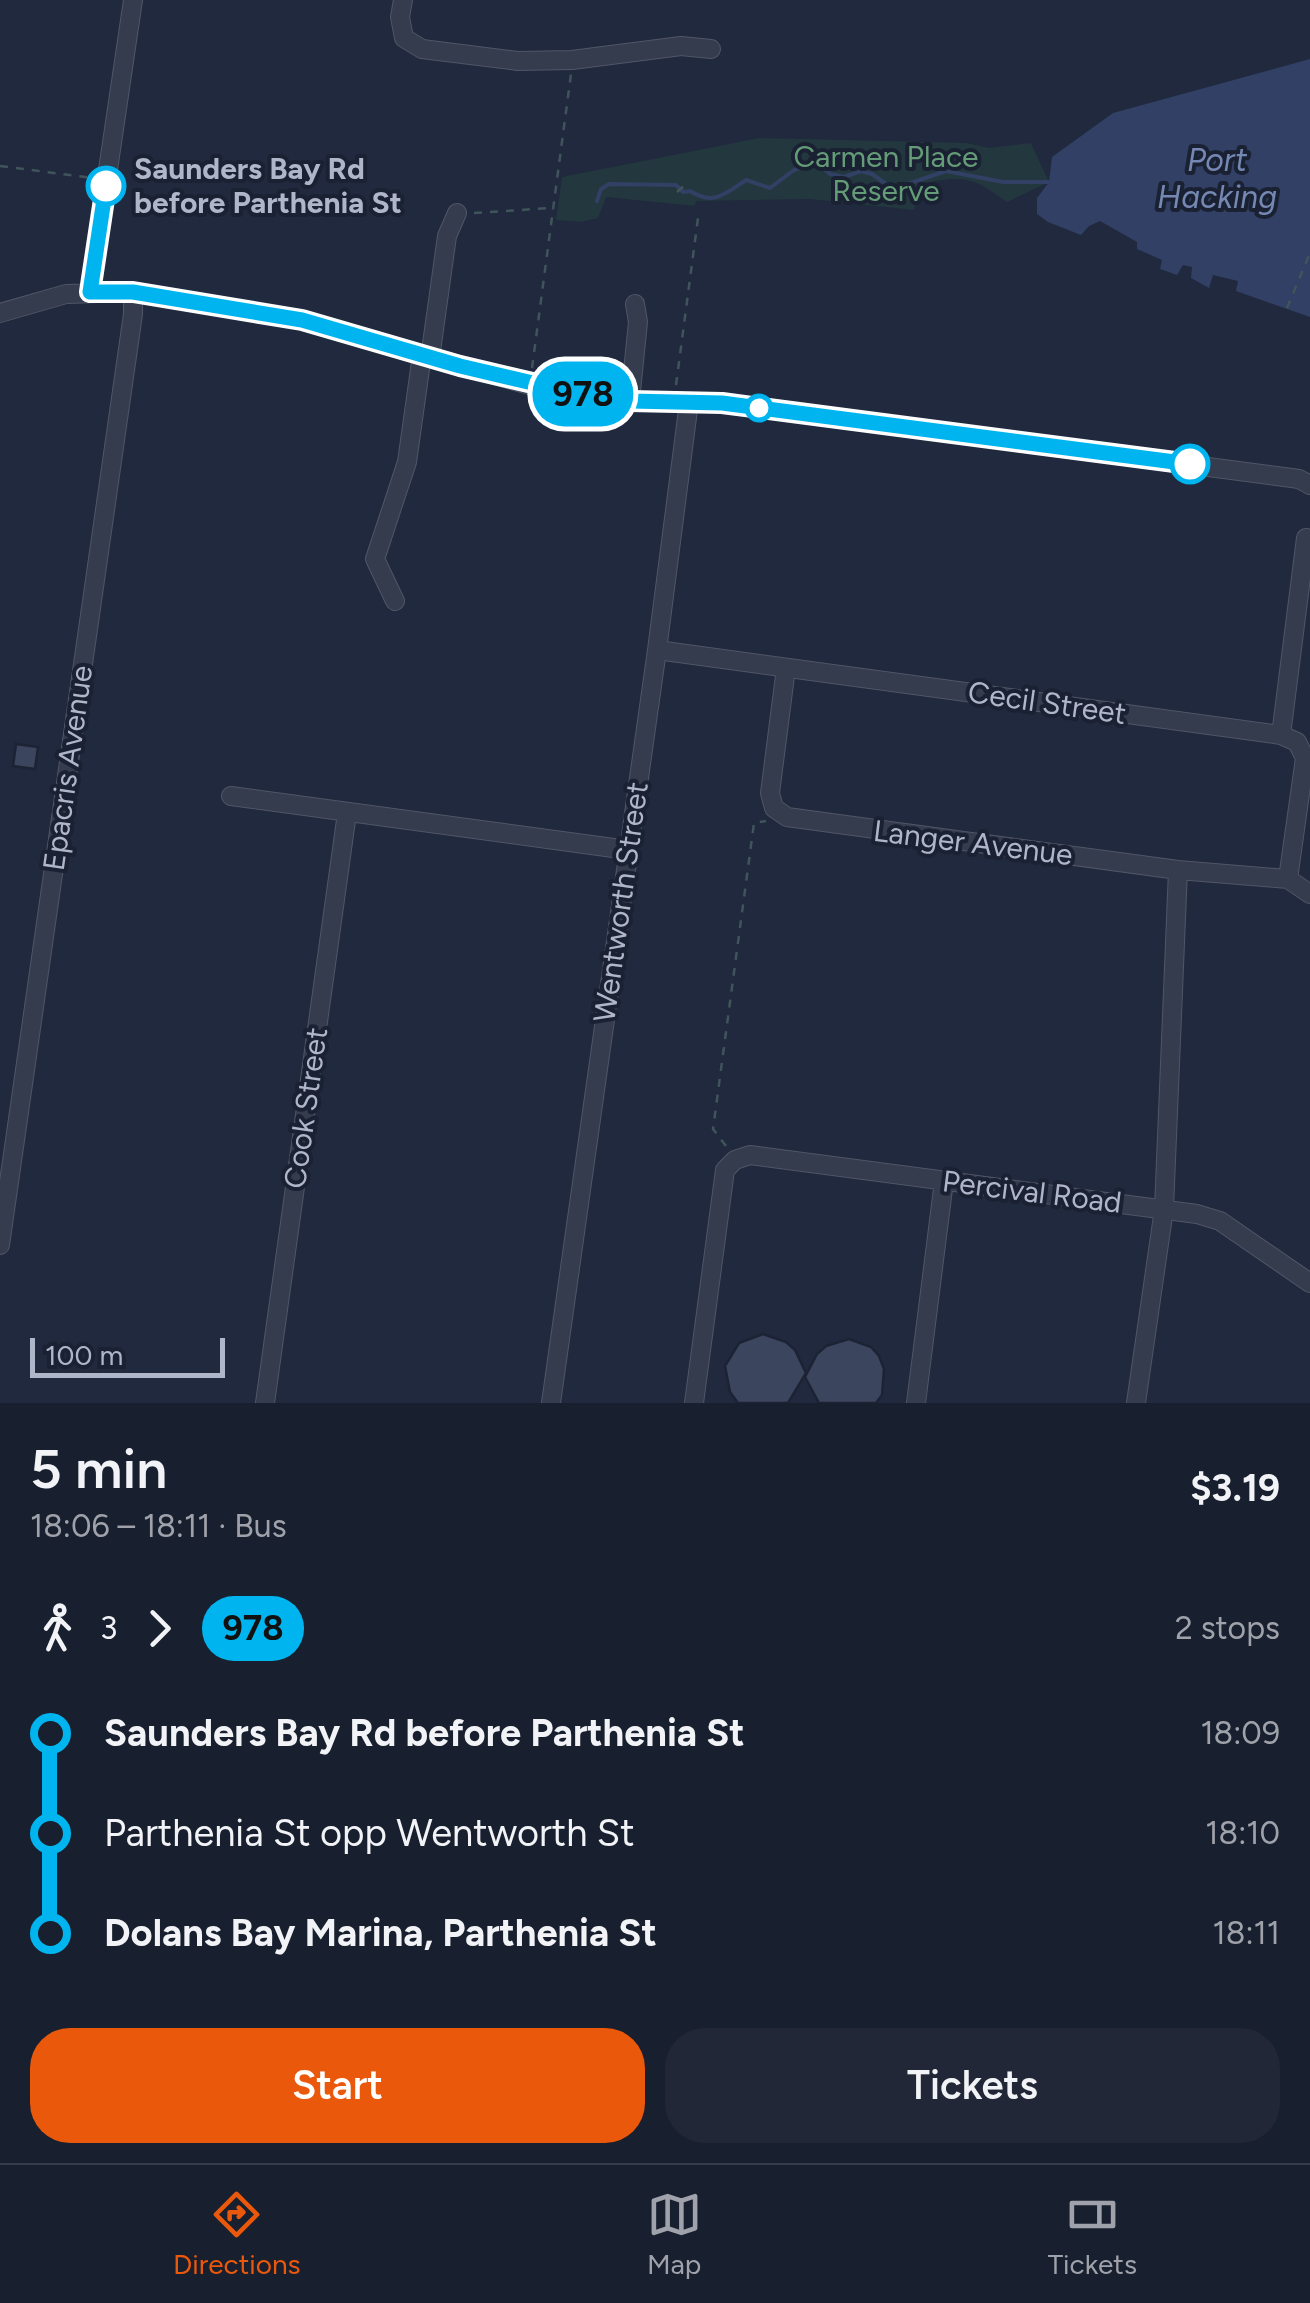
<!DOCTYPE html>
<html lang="en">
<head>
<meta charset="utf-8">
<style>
	:root { --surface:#181f2e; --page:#212736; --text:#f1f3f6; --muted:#9fa2aa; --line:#363d4a; --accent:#ea580c }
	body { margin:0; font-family:Figtree,sans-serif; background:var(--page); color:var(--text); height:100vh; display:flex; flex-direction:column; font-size:38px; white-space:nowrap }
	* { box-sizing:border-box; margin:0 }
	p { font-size:32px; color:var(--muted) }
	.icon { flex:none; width:55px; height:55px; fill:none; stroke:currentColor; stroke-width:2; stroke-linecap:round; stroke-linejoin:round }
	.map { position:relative; height:1403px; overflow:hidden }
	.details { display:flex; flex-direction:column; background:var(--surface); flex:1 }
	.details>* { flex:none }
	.badge { padding:0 20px; border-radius:32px; font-size:35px; line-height:65px }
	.scale { position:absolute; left:30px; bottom:25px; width:195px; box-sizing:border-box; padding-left:10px; border:5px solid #b0b6c9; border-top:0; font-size:28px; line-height:35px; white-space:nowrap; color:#b0b6c9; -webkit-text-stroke:8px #1a2132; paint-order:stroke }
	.map>.badge { position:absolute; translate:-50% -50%; box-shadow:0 0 0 5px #fff }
	.legs { display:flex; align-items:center; gap:15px; height:110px; padding:0 30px; font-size:32px }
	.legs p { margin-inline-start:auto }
	.summary { display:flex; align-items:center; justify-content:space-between; height:170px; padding:0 30px }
	h1 { font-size:55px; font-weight:600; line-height:75px }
	.cta { display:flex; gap:20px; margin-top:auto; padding:20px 30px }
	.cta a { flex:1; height:115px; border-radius:40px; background:var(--accent); color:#fff; font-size:40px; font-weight:600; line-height:115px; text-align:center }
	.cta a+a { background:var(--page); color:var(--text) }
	ul { padding:0 30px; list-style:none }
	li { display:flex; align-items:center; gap:35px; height:100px; font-size:38px }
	li i { display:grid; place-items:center; width:15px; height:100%; margin:0 12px; background:currentColor }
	li i::after { content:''; width:25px; height:25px; margin:-12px; border:8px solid; border-radius:50%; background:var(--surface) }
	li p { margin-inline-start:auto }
	li:first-child i { background:linear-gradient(#0000 50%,currentColor 0) }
	li:last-child i { background:linear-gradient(currentColor 50%,#0000 0) }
	.menu { display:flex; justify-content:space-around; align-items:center; height:140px; border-top:2px solid var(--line); background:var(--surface); font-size:28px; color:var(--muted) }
	.menu a { display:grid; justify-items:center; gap:5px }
	.menu .on { color:var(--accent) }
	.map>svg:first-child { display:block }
	.green { fill:#22383e }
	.water { fill:#314064 }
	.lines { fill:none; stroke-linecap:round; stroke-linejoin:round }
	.stream { stroke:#314064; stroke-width:4 }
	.building { fill:#3c455e; stroke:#1c2334; stroke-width:2.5 }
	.minor-casing { stroke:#505668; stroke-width:20 }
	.path { stroke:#40555b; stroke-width:2.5; stroke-dasharray:8 8; stroke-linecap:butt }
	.minor { stroke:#353c4d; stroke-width:18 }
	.line-1-casing { stroke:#fff; stroke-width:22 }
	.line-1 { stroke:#00b5ef; stroke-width:15 }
	.stop-1-dot { fill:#fff; stroke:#00b5ef; stroke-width:5 }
	.labels { text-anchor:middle; stroke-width:8; stroke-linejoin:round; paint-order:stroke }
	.park-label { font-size:30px; fill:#659c78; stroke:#1a2132 }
	.stop-label { font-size:30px; font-weight:bold; fill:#b0b6c9; stroke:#1a2132; text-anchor:start }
	.street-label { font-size:30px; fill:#b0b6c9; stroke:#1a2132 }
	.water-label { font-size:32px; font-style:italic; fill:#7588b3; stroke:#1a2132 }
</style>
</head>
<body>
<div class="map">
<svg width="1310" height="1403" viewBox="0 0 1310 1403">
	<rect width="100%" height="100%" fill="#20293d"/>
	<path class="green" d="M759,138L967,143L989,148L1031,143L1049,182L1007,202C969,175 965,176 919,184L914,210L810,199L696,201L695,206L606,197L598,218L581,222L556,220L562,177Z"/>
	<path class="water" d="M1310,59V317L1236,291L1238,281L1213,275L1209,288L1191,278L1192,267L1183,265L1177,275L1160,269L1162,260L1137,249V242L1100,221L1089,226L1081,235L1048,222L1037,214V198L1049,182L1052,157L1113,113Z"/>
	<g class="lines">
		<path class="stream" d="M597,201L601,189L609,184L676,185L683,192L690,191C714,206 725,194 746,180L770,188L794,170L817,162L830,174L844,177L861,171L872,174L893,189L946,171L1003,182H1049"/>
	</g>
	<path class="building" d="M16,744L38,747L35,769L13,766Z
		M763,1334L786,1342L795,1350L806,1373L788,1403H738L730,1392L725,1366L739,1343Z
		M849,1339L871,1347L879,1356L884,1369L882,1395L876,1403H819L805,1377L817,1354L826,1346Z"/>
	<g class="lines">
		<defs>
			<path id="minor" d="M403,0L400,17L404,38L422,49L518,61L572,60L681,46L711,49
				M90,292L133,0
				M0,313L66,294L133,292L302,320L529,385L630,401L722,403L1299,479L1310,485
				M630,401L638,322L635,304
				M395,601L375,559L407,462L421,362L431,351L447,236L457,213
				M657,650L1281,735L1297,742L1305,758L1288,879
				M786,668L770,793L774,808L787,817L1178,870L1288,879L1310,894
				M1281,735L1306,538
				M231,796L628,850
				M0,1245L133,314V292
				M265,1403L347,813
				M551,1403L657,650L689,402
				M694,1403L725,1170L735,1160L750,1155L1197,1214L1220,1221L1310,1283
				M916,1403L944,1181
				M1136,1403L1164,1209L1178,870"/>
		</defs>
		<use href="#minor" class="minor-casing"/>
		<path class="path" d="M0,166L93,178
			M677,192L685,185
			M474,213L551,208
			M1287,308L1310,253
			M532,368L571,74
			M676,385L698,218
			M726,1146L713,1129L754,823L766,821"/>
		<use href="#minor" class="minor"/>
	</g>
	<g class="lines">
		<defs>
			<path id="line-1" d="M106,186L90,292H133L302,320L460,366L571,392L630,401L722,403L1190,464"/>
		</defs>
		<use href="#line-1" class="line-1-casing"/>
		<use href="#line-1" class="line-1"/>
	</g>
	<g class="stop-1-dot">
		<circle cx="106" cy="186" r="18"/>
		<circle cx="759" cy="408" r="12"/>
		<circle cx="1190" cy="464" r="18"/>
	</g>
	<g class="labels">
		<g class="park-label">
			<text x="886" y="167">Carmen Place<tspan x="886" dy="34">Reserve</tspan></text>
		</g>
		<g class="stop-label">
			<text x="134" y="179">Saunders Bay Rd<tspan x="134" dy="34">before Parthenia St</tspan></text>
		</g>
		<g class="street-label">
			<text transform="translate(1047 703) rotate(8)" y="10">Cecil Street</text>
			<text transform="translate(68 768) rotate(-82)" y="10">Epacris Avenue</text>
			<text transform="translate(973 843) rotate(7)" y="10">Langer Avenue</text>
			<text transform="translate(621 902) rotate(-82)" y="10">Wentworth Street</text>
			<text transform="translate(306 1108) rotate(-82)" y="10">Cook Street</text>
			<text transform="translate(1032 1192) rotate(7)" y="10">Percival Road</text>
		</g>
		<g class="water-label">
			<text x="1217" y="171">Port<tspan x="1217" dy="37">Hacking</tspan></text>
		</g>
	</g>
</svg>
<div class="scale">100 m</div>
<b class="badge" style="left:583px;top:394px;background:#00b5ef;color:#111">978</b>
</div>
<section class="details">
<div class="summary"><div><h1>5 min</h1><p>18:06 – 18:11 · Bus</p></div><b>$3.19</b></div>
<div class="legs"><svg class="icon" aria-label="walk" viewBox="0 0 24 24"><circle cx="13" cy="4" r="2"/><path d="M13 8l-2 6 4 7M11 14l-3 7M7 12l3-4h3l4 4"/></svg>3<svg class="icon" aria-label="forward" viewBox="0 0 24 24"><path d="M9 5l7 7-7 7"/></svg><b class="badge" style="background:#00b5ef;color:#111">978</b><p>2 stops</p></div>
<ul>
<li><i style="color:#00b5ef"></i><b>Saunders Bay Rd before Parthenia St</b><p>18:09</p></li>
<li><i style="color:#00b5ef"></i><span>Parthenia St opp Wentworth St</span><p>18:10</p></li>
<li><i style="color:#00b5ef"></i><b>Dolans Bay Marina, Parthenia St</b><p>18:11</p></li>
</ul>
<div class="cta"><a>Start</a><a>Tickets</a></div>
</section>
<nav class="menu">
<a class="on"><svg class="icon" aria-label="directions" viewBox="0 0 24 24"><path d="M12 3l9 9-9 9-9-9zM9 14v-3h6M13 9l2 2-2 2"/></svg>Directions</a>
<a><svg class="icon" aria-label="map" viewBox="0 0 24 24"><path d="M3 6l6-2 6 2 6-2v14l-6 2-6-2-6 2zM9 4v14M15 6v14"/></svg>Map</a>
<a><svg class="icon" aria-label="tickets" viewBox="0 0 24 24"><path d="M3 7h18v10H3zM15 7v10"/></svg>Tickets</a>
</nav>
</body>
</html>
